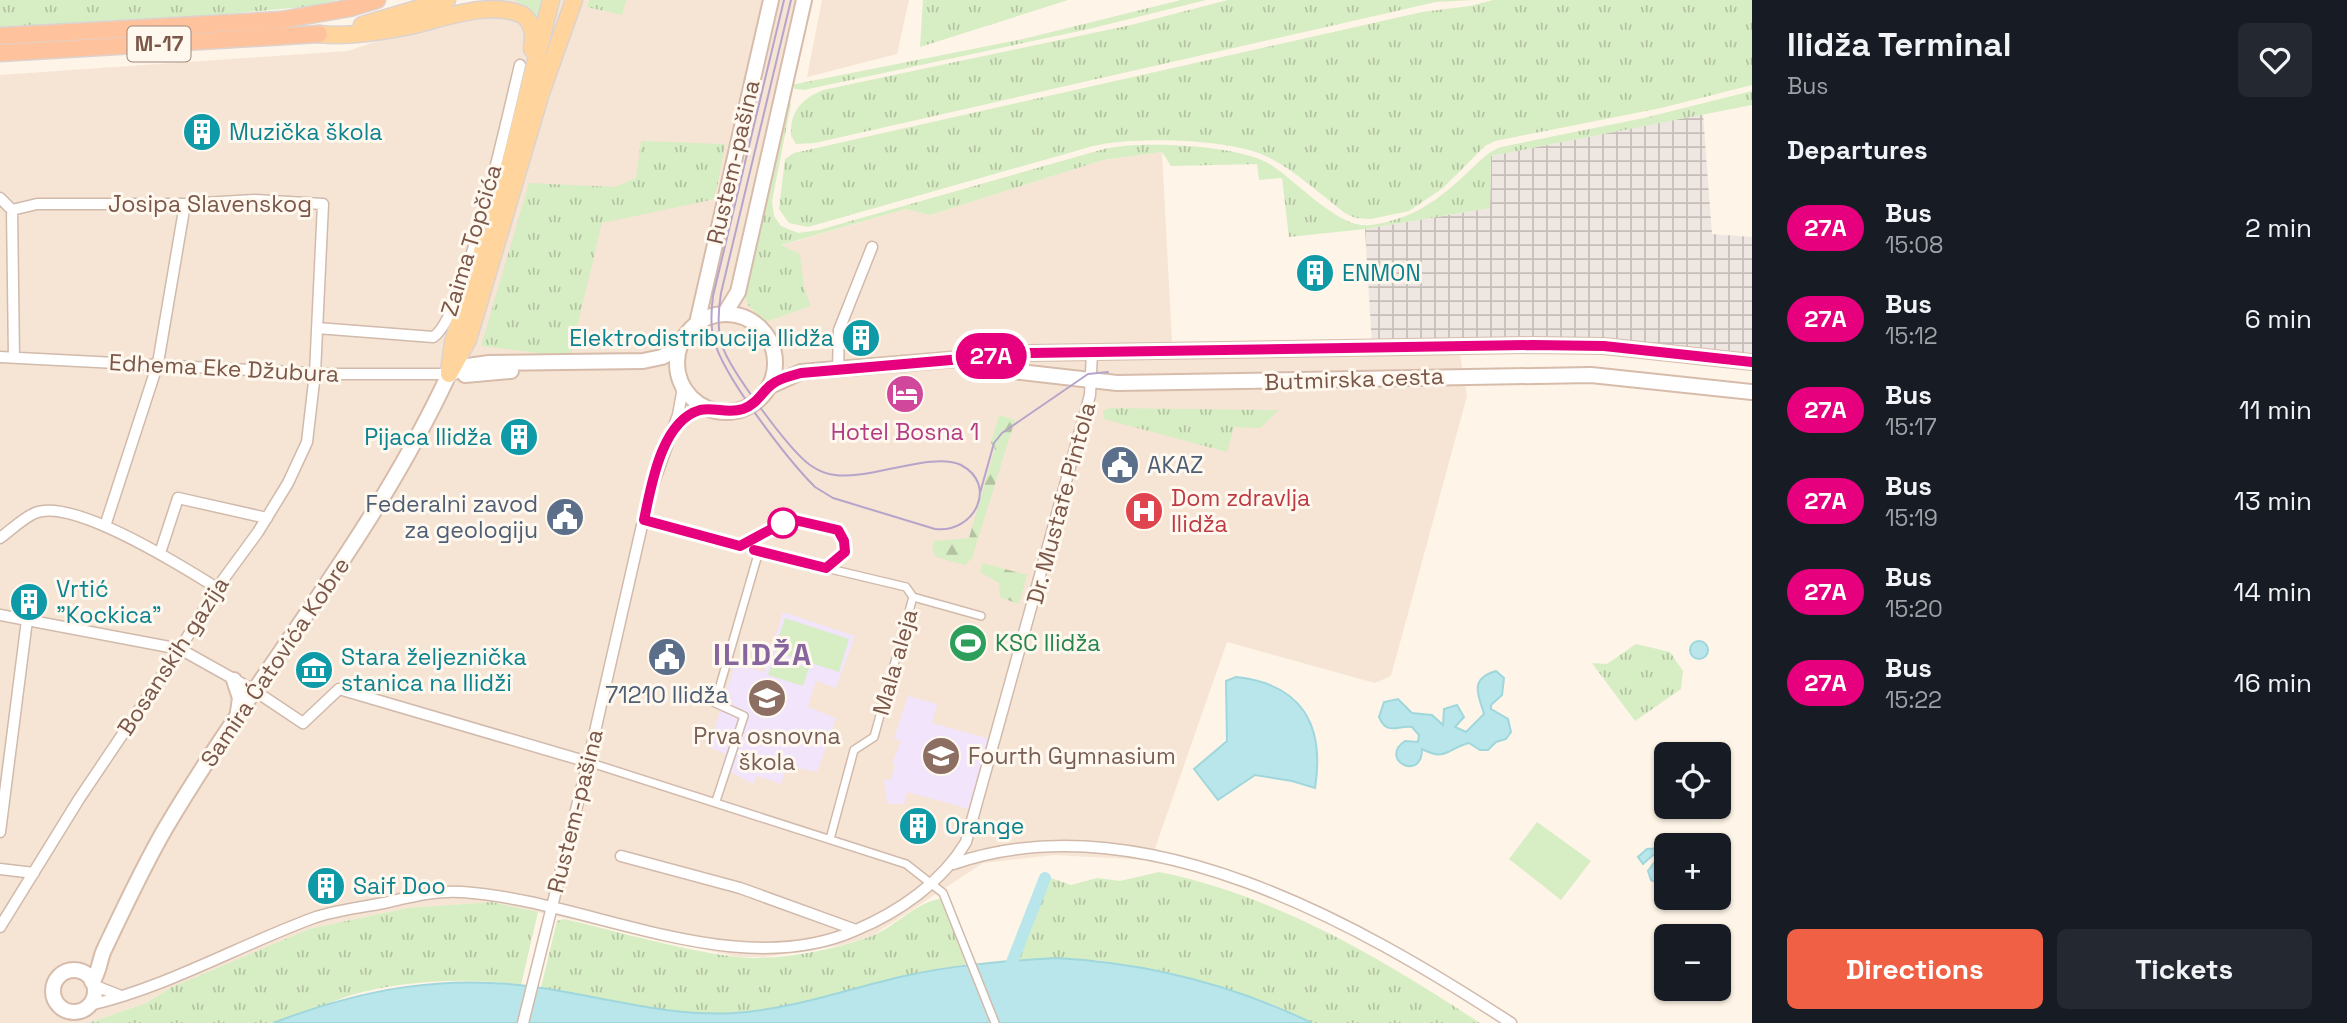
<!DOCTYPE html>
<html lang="en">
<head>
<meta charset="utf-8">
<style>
	:root { --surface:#171b24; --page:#242831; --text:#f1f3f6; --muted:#9ea1a6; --accent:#f06044 }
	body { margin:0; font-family:"Space Grotesk",sans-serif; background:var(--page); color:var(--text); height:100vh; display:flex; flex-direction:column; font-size:26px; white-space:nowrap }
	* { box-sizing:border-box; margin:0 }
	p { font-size:23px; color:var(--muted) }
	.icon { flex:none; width:38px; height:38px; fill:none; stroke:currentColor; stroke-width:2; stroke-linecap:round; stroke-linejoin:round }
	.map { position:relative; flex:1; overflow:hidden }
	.side { display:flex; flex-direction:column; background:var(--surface); width:595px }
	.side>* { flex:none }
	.badge { padding:0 14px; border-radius:23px; font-size:24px; line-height:46px }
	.fabs { position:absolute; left:1654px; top:742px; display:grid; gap:14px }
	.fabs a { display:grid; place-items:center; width:77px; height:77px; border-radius:10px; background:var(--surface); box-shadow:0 2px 5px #0004; font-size:35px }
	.map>.badge { position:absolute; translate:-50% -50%; box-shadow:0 0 0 4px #fff }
	h2 { padding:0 35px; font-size:26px; line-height:63px }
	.round { display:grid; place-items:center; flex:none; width:74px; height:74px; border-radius:10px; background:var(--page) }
	.overview { display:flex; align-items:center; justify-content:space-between; height:119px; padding:0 35px }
	h1 { font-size:33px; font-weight:700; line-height:52px }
	.cta { display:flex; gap:14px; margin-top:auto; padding:14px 35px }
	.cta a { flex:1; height:80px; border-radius:10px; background:var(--accent); color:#fff; font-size:28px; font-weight:700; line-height:80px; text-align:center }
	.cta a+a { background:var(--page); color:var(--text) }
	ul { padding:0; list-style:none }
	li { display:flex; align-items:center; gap:21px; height:91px; padding:0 35px }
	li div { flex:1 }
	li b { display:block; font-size:26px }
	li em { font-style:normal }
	li .badge { min-width:77px; font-weight:700; text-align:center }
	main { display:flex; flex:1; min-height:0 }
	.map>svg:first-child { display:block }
	.residential { fill:#f6e5d5 }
	.industrial { fill:url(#industrial-grid) }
	.education { fill:#f1e4fb }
	.grass { fill:url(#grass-tufts) }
	.forest { fill:url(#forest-firs) }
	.park { fill:#d7edc4 }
	.water { fill:#b9e6ea; stroke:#9fd7dc; stroke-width:2 }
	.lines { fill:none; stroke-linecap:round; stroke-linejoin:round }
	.canal { stroke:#b9e6ea; stroke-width:12 }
	.pedestrian-casing { stroke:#d1baab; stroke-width:10 }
	.minor-casing { stroke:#d1baab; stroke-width:13 }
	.secondary-casing { stroke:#d7bcab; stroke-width:18 }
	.primary-casing { stroke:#dcd3d0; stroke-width:19 }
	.trunk-casing { stroke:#dcd3d0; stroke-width:19 }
	.pedestrian { stroke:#fff; stroke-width:7 }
	.minor { stroke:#fff; stroke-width:10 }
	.secondary { stroke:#fff; stroke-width:14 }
	.primary { stroke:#ffd59d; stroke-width:16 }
	.trunk { stroke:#fec29c; stroke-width:16 }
	.tram { stroke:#b6a4ca; stroke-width:2 }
	.line-casing { stroke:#fff; stroke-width:16 }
	.line { stroke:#e6007e; stroke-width:10 }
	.stop-dot { fill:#fff; stroke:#e6007e; stroke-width:3.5 }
	.labels { text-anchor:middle; stroke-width:6; stroke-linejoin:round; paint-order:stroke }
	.shield { fill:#fff8ef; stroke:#a2877b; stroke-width:2 }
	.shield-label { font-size:21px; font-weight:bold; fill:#7a5749 }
	.culture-label { font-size:23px; fill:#0d838f; stroke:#fff8ef; text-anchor:start }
	.street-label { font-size:23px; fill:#7a5749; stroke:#fff8ef }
	.hotel-label { font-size:23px; fill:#b23c85; stroke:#fff8ef }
	.service-label { font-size:23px; fill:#4e5e75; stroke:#fff8ef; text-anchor:start }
	.health-label { font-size:23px; fill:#be3a42; stroke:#fff8ef; text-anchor:start }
	.leisure-label { font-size:23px; fill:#27864d; stroke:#fff8ef; text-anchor:start }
	.education-label { font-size:23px; fill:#785e54; stroke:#fff8ef }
	.district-label { font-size:30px; font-weight:bold; letter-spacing:2px; fill:#87659e; stroke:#fff8ef }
</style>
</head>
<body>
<main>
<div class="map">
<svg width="1752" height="1023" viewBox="0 0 1752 1023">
	<defs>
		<pattern id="industrial-grid" width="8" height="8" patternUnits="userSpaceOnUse" patternTransform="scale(1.75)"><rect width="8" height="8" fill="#eee6e1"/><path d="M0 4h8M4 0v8" fill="none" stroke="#c6bdb8"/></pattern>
		<pattern id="grass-tufts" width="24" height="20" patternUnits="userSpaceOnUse" patternTransform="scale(1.75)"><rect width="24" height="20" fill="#d7edc4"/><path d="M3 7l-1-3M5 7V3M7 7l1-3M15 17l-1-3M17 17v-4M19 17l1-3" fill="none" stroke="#b3c3a1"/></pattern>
		<pattern id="forest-firs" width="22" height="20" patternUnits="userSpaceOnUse" patternTransform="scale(1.75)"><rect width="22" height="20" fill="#d7edc4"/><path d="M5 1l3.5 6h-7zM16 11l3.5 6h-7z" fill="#b3c3a1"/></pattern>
	</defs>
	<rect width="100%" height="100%" fill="#fef4e7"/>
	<path class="residential" d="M498,0H810L752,254L906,209L930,215L1103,160L1162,152L1172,343L1457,337L1467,396L1391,676L1375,683L1227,642L1151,860L1054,855L983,863L872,936L842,945L764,957H738L492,902L407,908L309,929L170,988L146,1003L88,1023H0V75L348,51Z
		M822,0H909L897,54L807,77Z"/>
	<path class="industrial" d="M1703,114L1712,234L1752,237V357L1372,345L1365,229L1490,208L1491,156Z"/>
	<path class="education" d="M783,612L855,636L836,688L816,681L808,707L836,718L817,772L787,766L781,784L757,776L753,784L723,768L725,754L709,747L735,663L764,672Z
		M908,696L937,704L932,723L993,740L973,810L907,792L904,804H887L884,779L891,780L895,766L892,763L901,741L894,739Z"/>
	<path class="grass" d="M0,0H337L314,6L160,20L0,29Z
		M514,0H548L541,26L531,9Z
		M589,0H626L622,15L587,7Z
		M923,0H1068L920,47Z
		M1181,0H1206L1089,29L804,90L795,89L791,85L1023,39Z
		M1228,0H1473L1436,2L815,143L796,144L791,136C790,112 801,99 823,90L1131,25Z
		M1493,0H1752V85L1661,108L1495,141L1485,146L1443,188L1409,211L1371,219L1355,218L1345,213C1321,195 1297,172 1270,158C1234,138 1134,136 1093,146L808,227L789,223L779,209L785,159L794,153L1422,12L1470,6Z
		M1752,91V105L1491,156L1490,208L1365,229L1289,237L1282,178L1259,180L1257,164L1171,166L1162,152L1103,160L930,215L906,209L781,245L800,254L804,287L811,306L765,322L748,305L744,293L788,99L791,104L772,201L774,216L781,226L798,233L819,230L1104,149C1140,140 1237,145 1268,163C1296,179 1338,230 1371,225C1413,219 1437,201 1467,173C1478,163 1487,152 1501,147L1644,118Z
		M641,141L725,144L715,199L602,223L570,357L481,346L529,183L615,187L636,178Z
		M1109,408L1279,410L1260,428L1234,427L1227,452L1104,419L1103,411Z
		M1636,644L1670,652L1683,671L1681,689L1635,721L1592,663L1607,664Z
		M1159,872C1275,895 1382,959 1480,1023H1312L1272,1004L1168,972L1097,960H1015L1048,877L1071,885L1097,878L1120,881Z
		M939,899L944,900L967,964C945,969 921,972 899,977C843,991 789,1011 731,1013C666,1015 604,999 541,987L557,921L564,919C621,932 679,950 737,957C779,961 829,951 869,937C895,928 911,905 939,899Z
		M492,902L538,912L521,985C469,977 403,980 351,995C329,1002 291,1021 270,1023C210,1023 148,1023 88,1023L146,1003L170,988L309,929L407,908Z"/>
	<path class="forest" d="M999,415L1015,420L972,558L965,565L936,557L932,550L934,541L969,538L995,448L991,443Z
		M982,563L1027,575L1019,604L1000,597L999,583L980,572Z"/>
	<path class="park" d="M785,618L849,639L839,672L774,651Z
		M774,657L809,668L803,686L768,675Z
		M1537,822L1591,861L1561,900L1509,859Z"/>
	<path class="water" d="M1690 650a9 9 0 1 1 18 0a9 9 0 1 1-18 0Z
		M1496,671L1504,678L1502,695L1491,705V709L1508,719L1511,732L1506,739L1496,742L1488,750H1480L1469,743C1448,748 1446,762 1422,749C1422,783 1378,759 1405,741L1418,742L1419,735L1412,727C1397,725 1387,736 1379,717L1384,702L1398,699L1412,713L1432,715L1443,725L1444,709L1457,705L1464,717L1455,727L1466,732L1484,714C1479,696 1468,679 1496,671Z
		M1236,677C1302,684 1325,725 1315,788L1292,781L1255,775L1218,800L1194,769L1227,741L1226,681Z
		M1661,848L1666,852V879L1657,883L1651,880L1648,871L1659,856L1653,855L1643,864L1638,857L1647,849Z
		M1057,958C1147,963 1231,984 1312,1023H273C362,989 446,973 542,988C607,998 669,1017 735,1013C792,1009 845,990 900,977C952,965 1004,961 1057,958Z"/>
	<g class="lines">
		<path class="canal" d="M1007,975L1045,878"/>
		<defs>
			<path id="pedestrian" d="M826,568L906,587L913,597L981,616
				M588,762L906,864L943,893L995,1023
				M716,801L744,716L715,703L759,551
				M830,839L854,750L874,737L913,597"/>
			<path id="minor" d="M0,198L12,210L14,357
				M317,328L433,337C464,320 509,109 520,65
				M0,357L331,374H449
				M838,371L839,330L872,247
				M676,429C686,417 695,411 710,409
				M105,526L158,363L185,204
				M0,538C11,530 23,518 35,513C73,497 183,567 217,588
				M160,553L178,498L267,518
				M0,615L180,649L255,691L303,723L339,689L588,762
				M0,832L27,620
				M621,856L740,888L856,930C899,912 942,882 966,842L1090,395L1092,352
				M953,864C1140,799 1358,923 1511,1023
				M0,869L34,873
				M0,927L79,799L180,649L217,588L258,532L288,483L307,442L315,373L323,204L255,200L185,204H37L12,210
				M93,985L121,996
				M90,1005C170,986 239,945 316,917C337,910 362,907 384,903C410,897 435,890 462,892C587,900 735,984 856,930
				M523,1023L588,762L648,499L678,415L682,393L681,380"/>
			<path id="secondary" d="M725,313L738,292L804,0
				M677 363a49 49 0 1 1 98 0a49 49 0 1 1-98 0Z
				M697,323L771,0
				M962,361L977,367L1117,383L1591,375L1752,392
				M449,374L468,366L489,363L643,361L662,357L679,348
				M465,375L511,371
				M770,386L801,372L1031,353L1532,345L1604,346L1752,362
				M234,680L240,698L238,712
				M53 991a21 21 0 1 1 42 0a21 21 0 1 1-42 0Z
				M92,982C100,972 99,959 105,948C124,908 143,867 165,829C256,675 373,538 449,374"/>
			<path id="primary" d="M362,25L447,0
				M319,34C350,37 379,32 410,26C444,18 490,0 523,15C534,25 534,35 532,49
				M449,371L453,342L510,164L551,0
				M449,374L468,340L541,93L574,0"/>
			<path id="trunk" d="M0,36L281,20L350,8L377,0
				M0,53L319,34"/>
		</defs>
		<use href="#pedestrian" class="pedestrian-casing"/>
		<use href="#minor" class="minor-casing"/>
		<use href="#secondary" class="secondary-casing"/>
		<use href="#primary" class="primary-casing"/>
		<use href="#trunk" class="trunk-casing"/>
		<use href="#pedestrian" class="pedestrian"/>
		<use href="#minor" class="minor"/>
		<use href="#secondary" class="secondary"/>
		<use href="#primary" class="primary"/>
		<use href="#trunk" class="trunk"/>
		<path class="tram" d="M784,0L713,296C711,311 710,325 714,340C723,376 788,460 815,487L833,498L935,529C974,534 999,485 961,465C934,451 869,480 835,475C826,474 817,470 810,465C790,451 729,369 722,345C717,328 718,311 721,293L791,0
			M980,493L994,443L1002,433L1088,374L1108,372"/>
	</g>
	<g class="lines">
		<defs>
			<path id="line" d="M754,550L826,568L845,552L844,541L838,530L790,519L740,546L644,520C651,487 661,421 700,410C715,407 728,414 743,409C757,404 761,393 771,385C779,378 791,376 801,373L1031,353L1532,345L1604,346L1752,362"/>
		</defs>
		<use href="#line" class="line-casing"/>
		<use href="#line" class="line"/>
	</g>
	<defs>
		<symbol id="building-disc" viewBox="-11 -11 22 22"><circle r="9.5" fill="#0f9aa8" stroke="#fff8ef"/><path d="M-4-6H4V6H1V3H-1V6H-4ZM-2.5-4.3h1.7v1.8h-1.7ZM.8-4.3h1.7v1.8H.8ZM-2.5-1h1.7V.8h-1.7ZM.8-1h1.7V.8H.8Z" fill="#fff"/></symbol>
		<symbol id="hotel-disc" viewBox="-11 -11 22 22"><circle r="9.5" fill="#d1479c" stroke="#fff8ef"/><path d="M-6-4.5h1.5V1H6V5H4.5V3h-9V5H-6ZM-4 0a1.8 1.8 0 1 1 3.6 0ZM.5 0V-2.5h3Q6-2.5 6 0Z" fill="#fff"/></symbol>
		<symbol id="civic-disc" viewBox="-11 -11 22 22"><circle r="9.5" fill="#5c6f8a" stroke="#fff8ef"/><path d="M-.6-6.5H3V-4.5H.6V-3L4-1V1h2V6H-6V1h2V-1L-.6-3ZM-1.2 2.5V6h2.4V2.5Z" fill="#fff"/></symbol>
		<symbol id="hospital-disc" viewBox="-11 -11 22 22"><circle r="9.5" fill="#e0444e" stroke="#fff8ef"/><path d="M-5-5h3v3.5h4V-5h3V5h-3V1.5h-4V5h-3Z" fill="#fff"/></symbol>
		<symbol id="stadium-disc" viewBox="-11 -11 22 22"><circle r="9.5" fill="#2e9e5b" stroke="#fff8ef"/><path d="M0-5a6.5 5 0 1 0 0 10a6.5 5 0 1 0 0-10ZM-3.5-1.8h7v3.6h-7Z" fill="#fff"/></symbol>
		<symbol id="museum-disc" viewBox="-11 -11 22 22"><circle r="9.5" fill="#0f9aa8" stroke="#fff8ef"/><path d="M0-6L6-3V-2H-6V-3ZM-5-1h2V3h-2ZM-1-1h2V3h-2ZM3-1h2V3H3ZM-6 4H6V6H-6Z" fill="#fff"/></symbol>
		<symbol id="school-disc" viewBox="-11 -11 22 22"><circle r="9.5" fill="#8d6e63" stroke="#fff8ef"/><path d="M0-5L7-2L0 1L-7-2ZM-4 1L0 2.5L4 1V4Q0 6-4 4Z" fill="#fff"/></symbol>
	</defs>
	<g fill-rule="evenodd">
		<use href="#building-disc" x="180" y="110" width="44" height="44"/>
		<use href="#building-disc" x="1293" y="251" width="44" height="44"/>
		<use href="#building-disc" x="839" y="316" width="44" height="44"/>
		<use href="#hotel-disc" x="883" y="372" width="44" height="44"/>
		<use href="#building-disc" x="497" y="415" width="44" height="44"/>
		<use href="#civic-disc" x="1098" y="443" width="44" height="44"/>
		<use href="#hospital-disc" x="1122" y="489" width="44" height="44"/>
		<use href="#civic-disc" x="543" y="495" width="44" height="44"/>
		<use href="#building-disc" x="7" y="580" width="44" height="44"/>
		<use href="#stadium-disc" x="946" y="621" width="44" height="44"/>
		<use href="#civic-disc" x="645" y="635" width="44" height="44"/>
		<use href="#museum-disc" x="292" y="648" width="44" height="44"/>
		<use href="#school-disc" x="745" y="676" width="44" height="44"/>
		<use href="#school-disc" x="919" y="734" width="44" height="44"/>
		<use href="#building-disc" x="896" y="804" width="44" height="44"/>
		<use href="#building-disc" x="304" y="864" width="44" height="44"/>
	</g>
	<circle class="stop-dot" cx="783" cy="523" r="14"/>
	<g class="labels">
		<rect class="shield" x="127.5" y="26.5" width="63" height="35" rx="5"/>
		<g class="shield-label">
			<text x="159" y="51">M-17</text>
		</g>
		<g class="culture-label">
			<text x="229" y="140">Muzička škola</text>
			<text x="1342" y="281">ENMON</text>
			<text x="834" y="346" text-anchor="end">Elektrodistribucija Ilidža</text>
			<text x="492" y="445" text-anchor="end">Pijaca Ilidža</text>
			<text x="56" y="597">Vrtić<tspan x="56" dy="26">"Kockica"</tspan></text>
			<text x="341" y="665">Stara željeznička<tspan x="341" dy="26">stanica na Ilidži</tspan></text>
			<text x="945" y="834">Orange</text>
			<text x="353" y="894">Saif Doo</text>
		</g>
		<g class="street-label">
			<text transform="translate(733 162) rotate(-77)" y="8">Rustem-pašina</text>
			<text x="210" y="212">Josipa Slavenskog</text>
			<text transform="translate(471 240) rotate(-73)" y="8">Zaima Topčića</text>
			<text transform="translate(224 368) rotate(3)" y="8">Edhema Eke Džubura</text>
			<text transform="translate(1354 379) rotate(-2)" y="8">Butmirska cesta</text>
			<text transform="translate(1061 503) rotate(-75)" y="8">Dr. Mustafe Pintola</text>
			<text transform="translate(173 656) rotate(-57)" y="8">Bosanskih gazija</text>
			<text transform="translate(275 662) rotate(-56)" y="8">Samira Ćatovića Kobre</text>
			<text transform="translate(895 662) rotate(-74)" y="8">Mala aleja</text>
			<text transform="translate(575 811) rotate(-76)" y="8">Rustem-pašina</text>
		</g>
		<g class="hotel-label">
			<text x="905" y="440">Hotel Bosna 1</text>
		</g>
		<g class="service-label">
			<text x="1147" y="473">AKAZ</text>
			<text x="538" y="512" text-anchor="end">Federalni zavod<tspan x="538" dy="26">za geologiju</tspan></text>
			<text x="667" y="703" text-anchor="middle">71210 Ilidža</text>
		</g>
		<g class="health-label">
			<text x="1171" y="506">Dom zdravlja<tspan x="1171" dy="26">Ilidža</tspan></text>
		</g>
		<g class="leisure-label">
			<text x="995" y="651">KSC Ilidža</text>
		</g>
		<g class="education-label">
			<text x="767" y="744">Prva osnovna<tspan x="767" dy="26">škola</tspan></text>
			<text x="968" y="764" text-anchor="start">Fourth Gymnasium</text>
		</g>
		<g class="district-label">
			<text x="763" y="665">ILIDŽA</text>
		</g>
	</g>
</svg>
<div class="fabs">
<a><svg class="icon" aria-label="locate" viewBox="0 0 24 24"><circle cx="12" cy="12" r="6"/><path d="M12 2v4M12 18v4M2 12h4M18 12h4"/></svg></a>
<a>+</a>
<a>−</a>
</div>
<b class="badge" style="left:991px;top:356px;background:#e6007e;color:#fff">27A</b>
</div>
<section class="side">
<div class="overview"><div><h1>Ilidža Terminal</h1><p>Bus</p></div><a class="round"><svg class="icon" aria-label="heart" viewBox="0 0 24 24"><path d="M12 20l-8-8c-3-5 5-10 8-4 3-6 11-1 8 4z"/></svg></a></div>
<h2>Departures</h2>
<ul>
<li><span class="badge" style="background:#e6007e;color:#fff">27A</span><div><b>Bus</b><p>15:08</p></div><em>2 min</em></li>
<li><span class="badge" style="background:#e6007e;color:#fff">27A</span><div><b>Bus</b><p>15:12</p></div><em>6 min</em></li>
<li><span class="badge" style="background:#e6007e;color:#fff">27A</span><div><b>Bus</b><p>15:17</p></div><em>11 min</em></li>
<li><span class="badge" style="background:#e6007e;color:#fff">27A</span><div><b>Bus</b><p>15:19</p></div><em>13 min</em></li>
<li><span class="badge" style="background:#e6007e;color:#fff">27A</span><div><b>Bus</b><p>15:20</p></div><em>14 min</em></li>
<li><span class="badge" style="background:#e6007e;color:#fff">27A</span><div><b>Bus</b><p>15:22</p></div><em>16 min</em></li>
</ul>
<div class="cta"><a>Directions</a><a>Tickets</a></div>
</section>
</main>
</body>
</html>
